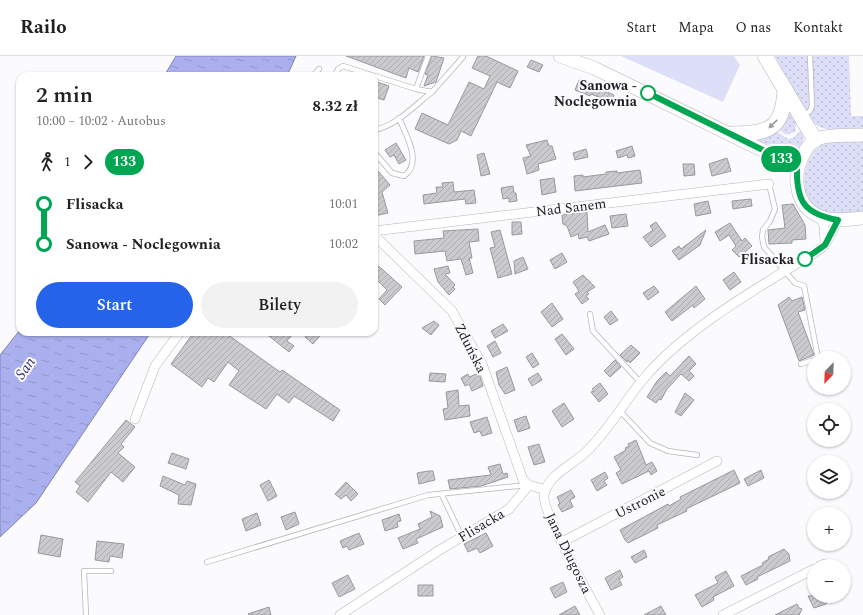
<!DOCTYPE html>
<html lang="pl">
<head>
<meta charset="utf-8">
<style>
	:root { --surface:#fff; --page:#f2f2f2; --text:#222; --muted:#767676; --line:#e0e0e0; --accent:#2563eb }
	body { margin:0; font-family:Spectral,serif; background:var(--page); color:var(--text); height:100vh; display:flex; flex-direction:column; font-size:15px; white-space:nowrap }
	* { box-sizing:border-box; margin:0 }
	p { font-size:13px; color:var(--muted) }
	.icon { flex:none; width:22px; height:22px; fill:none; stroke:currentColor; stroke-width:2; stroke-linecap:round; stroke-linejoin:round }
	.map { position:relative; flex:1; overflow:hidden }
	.details { position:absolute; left:16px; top:16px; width:362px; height:264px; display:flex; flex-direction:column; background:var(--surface); border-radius:12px; box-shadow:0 1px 3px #0004 }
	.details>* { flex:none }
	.badge { padding:0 8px; border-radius:13px; font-size:14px; line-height:26px }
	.needle { width:26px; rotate:203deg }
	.controls { position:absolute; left:807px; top:295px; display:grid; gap:8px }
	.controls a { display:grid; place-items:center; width:44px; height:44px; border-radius:50%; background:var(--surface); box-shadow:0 1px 3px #0004; font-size:20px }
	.map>.badge { position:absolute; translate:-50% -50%; box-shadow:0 0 0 2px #fff }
	.legs { display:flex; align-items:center; gap:6px; height:44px; padding:0 20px; font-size:13px }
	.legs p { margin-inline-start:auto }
	.head { display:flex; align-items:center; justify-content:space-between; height:68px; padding:0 20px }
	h1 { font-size:22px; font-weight:600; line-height:30px }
	.cta { display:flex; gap:8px; margin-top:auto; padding:8px 20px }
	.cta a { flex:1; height:46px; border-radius:24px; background:var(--accent); color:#fff; font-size:16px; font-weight:600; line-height:46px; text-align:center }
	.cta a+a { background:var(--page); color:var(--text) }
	ul { padding:0 20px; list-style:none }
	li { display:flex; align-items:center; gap:14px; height:40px; font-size:15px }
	li i { display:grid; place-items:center; width:6px; height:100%; margin:0 5px; background:currentColor }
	li i::after { content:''; width:10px; height:10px; margin:-5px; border:3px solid; border-radius:50%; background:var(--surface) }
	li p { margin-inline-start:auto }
	li:first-child i { background:linear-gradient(#0000 50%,currentColor 0) }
	li:last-child i { background:linear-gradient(currentColor 50%,#0000 0) }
	header { display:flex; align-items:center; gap:24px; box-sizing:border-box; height:56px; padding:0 20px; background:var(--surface); border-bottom:1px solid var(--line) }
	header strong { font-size:19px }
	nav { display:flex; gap:22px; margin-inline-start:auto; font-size:14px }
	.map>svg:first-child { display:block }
	.grass { fill:url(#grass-dots) }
	.green { fill:#dcdff7 }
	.water { fill:url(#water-ripples); stroke:#8084b0 }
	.building { fill:url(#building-hatch); stroke:#98999c }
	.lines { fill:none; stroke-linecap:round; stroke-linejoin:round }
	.service-casing { stroke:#b6b7ba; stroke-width:6 }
	.minor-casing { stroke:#b6b7ba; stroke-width:10 }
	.secondary-casing { stroke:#b6b7ba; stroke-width:14 }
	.primary-casing { stroke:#b6b7ba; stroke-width:16 }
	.service { stroke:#fff; stroke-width:4.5 }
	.minor { stroke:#fff; stroke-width:9 }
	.secondary { stroke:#fff; stroke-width:13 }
	.primary { stroke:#fff; stroke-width:15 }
	.oneway { fill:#9a9a9b }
	.line-1-casing { stroke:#fff; stroke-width:9 }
	.line-1 { stroke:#00a651; stroke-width:6 }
	.stop-1-dot { fill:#fff; stroke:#00a651; stroke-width:2 }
	.labels { text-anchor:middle; stroke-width:4; stroke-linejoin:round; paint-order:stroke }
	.stop-label { font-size:14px; font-weight:bold; fill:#1f1f21; stroke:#fbfbfe; text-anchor:end }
	.street-label { font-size:14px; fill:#1f1f21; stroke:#fbfbfe }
	.water-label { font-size:15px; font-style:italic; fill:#343179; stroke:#fbfbfe }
</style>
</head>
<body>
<header>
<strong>Railo</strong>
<nav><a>Start</a><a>Mapa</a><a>O nas</a><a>Kontakt</a></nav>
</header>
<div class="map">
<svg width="863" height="559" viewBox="0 0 863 559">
	<defs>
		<pattern id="grass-dots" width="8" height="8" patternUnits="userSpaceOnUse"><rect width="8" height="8" fill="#dcdff7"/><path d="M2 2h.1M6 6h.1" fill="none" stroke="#bcbfd3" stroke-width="1.8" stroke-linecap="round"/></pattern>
		<pattern id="water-ripples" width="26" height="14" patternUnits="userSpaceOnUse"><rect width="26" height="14" fill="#aaafee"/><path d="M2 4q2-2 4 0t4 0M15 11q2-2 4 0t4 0" fill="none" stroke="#9296cc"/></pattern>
		<pattern id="building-hatch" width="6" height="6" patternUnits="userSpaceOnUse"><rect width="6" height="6" fill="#cbcbcf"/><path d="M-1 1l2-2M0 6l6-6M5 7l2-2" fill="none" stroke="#aeaeb1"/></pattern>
	</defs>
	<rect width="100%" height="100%" fill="#fbfbfe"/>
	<path class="grass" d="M775,0H849L851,60H863V72C851,72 834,76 822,72C808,69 783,15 775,0Z
		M787,47L797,66L795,76L786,79L775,71Z
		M801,74L803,81L802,91L792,96H786L752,82L776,75L788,83L793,82Z
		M863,86V156C852,157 837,160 826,156C804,149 800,126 808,106C811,101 813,94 818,91C829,83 850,87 863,86Z"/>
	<path class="green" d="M621,0H734L740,9L723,46Z"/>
	<path class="water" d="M176,0H296L287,20H164Z
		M20,274V276H151L36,447L0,481V299Z"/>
	<path class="building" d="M346,0H424L418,16L409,12L406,22Z
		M432,0L444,2L436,26L424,30L428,19L425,18Z
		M478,0H486L518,15L510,32L497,26L471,80L461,75L457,84L449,88L415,73L422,57L448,69L469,26L484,33L490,20L472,12Z
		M531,4L543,9L539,16L527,11Z
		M579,24L614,39L610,49L603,46L604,43L591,38L590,40L575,34Z
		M374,25L389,30L384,44L374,41Z
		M547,84L549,90H552L556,103L538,108L539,114L527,118L523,102L531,100L526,89Z
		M396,87L406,104L399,108L394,99L390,101L385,94Z
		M632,90L635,100L628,102L627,99L618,102L616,95Z
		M586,93L588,101L575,104L573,97Z
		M484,97L490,118L481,120L477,99Z
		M727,102L731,115L712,120L709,108Z
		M683,108H694L695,119L684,120Z
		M640,114L642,127L575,135L574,120L583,119V121L606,118V116L617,115V117Z
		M378,115L390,129L382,136L388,157L374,160V118Z
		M554,122L556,136L542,139L540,124Z
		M453,126L454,136L474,134L476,147L466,148L465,143L424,148L423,139L437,137L436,131H443L442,127Z
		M513,130L514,137H516L517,145L509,146V142L503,143L501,132Z
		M751,143L752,150L733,153L732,145Z
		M708,145L711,157L696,160L694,148Z
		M793,148L805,169L806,183L792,184V187L769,188L768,174L785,172L782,149Z
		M587,156L588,176L605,169L609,178L589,185L587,181L579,183L578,178L571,181L567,170L563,168L562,159Z
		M626,158L628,170L612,172L610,160Z
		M512,166H521L522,178L512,179Z
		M656,166L666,180L651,191L643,181L653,174L650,170Z
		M730,167L742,185L745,182L752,190L739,201L732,194L736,190L729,179L720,185L715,176Z
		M478,173L479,185L469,186L472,202H469L473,217L466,219L461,203L447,205L445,195L415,198L414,185L444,182L443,175Z
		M500,174L512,218L498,222L490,192L495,191L491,176Z
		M706,174L700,189L679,204L672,195L679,190L681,193Z
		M562,197L567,206L555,213L550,204Z
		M523,201L528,213L515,218L514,205Z
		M374,206L402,231L385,249L379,243L387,234L374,221Z
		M448,210L450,217L445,218L455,229L453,231L455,233L449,239L438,226L434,213Z
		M734,216L741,226L730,234L723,224Z
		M583,219L595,231L587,236L589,238L586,240L589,243L582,248L575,238L579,235L573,226Z
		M654,230L659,236L648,244L643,237Z
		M696,230L705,243L694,252L693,249L672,265L665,256Z
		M789,241L792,245L802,241L805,254L798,256L814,299L799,305L778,249Z
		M552,247L563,263L552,271L541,256Z
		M611,255L618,264L610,269L604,261Z
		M434,265L439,269L431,279L422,272Z
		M503,268L508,275L495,282L491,275Z
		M194,276H224L280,316L282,314L340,354L333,365L294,340L289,347L277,338L266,353L229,329L239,315L228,306L214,326L208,322L202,331L171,308Z
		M264,276H288L292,279L287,285L294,290L289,296Z
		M309,276H323L313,288L305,281Z
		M562,278L574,293L566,299L555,283Z
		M495,285L501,297L493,301L487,290Z
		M631,289L640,297L630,307L628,304L627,306L620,299Z
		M532,297L539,308L533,312L526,301Z
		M689,300L696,308L689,315L694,320L689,325L681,318L667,333L661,344L659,343L656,347L647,341L657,325L666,316L670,320Z
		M615,304L621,311L610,321L604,315Z
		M507,311L515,334L505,338L499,329L496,316Z
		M430,317L446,318L445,326L429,325Z
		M479,317L483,330L472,335L469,328L465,330L461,322L468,318L469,321Z
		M538,317L542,324L532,330L528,323Z
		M600,327L608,338L599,346L591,336L594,335L592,333Z
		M458,334L459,350L469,349L470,360L445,364L443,353L448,352L446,336Z
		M685,337L694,344L681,360L675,356Z
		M564,347L574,363L562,371L552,355Z
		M526,360L530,372L518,376L514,364Z
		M487,361L492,377L482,380L480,375L474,377L470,366Z
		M126,364L135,371L121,388L124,391L118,397L135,411L123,426L111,416L88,446L76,436L80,430L75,426Z
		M636,384L646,409L652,406L657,415L651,419L649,415L622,428L616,417L621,414L614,401L626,394L625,392L629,390L628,388Z
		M539,388L545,406L534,409L528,391Z
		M172,397L189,403L186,413L168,407Z
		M500,408L503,418L507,417L508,421L481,430L450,433L448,424L491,419L488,411Z
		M734,414L740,427L686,453L687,455L657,469L658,472L628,487L625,484L620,474L668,448L669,450L681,443L680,441Z
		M761,414L764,422L748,430L744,423Z
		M428,415H433L435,424L419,428L417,417Z
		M605,416L608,422L604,425L607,429L597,435L591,424Z
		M163,420L185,429L187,425L196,428L191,449L178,448L179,439L160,430Z
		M269,424L277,440L268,445L260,429Z
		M346,426L358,438L351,445L346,439L341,443L335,438Z
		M571,434L575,441L570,444L573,451L562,456L558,449L560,447L557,441Z
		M430,455L440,460L443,471L416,483L418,487L403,493L398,482L420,473L418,468L432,461Z
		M295,456L299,468L286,474L281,461Z
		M257,457L261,469L246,475L242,463Z
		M399,458L401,465L397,466L398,471L385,475L382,464Z
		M359,477L364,488L349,494L347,490L343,492L340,485Z
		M486,477L493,490L480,497L477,492L468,496L464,488Z
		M41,479L63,483L60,501L38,497Z
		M97,485L124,488L122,502L110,500L109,506L95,504Z
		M784,493L789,498L790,505L757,521L758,523L746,529L741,520L763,509L762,507L769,503L768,501Z
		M644,494L647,501L635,507L631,501Z
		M620,514L623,521L619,523L622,529L611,534L605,522Z
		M726,515L734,530L713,541L714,544L702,551L695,539L718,527L715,521Z
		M348,519L355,533L339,541L332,527Z
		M563,526L567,536L555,542L550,532Z
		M418,529H433V540H418Z
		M808,540H830L826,548L814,552Z
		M797,548L799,552L802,553L799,559H775Z
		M575,550L580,559H559Z
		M661,550L666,559H644Z
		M269,551L271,559H249L248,558Z"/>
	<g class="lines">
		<defs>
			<path id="service" d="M428,0L416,33L432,36L463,1
				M313,20L319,13
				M335,20L338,13L343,10L416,33
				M803,60L810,55L812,50L810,0
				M374,74C396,70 414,50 432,36
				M374,96L392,117L404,120C423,107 406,79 399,62
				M769,128L775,153L770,165L763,174L762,181L764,191L795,227L804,230L818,302
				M590,258L593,275L641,327
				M801,308L814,304
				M620,355L650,387L668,395L697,399
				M442,439L462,481
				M207,506L428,439L527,429
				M86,559L84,515H111"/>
			<path id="minor" d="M820,161L824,169L825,186
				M374,175L769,128
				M374,179L452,255L482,308L523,424L529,429
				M135,363L155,310L180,276
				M562,486L717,405
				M820,510L825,508
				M340,559L438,495L509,453L529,429L546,434
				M600,559C589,539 542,456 544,439C547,419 573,409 586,396C609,374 625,344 646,320C688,271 761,230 816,196L825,189L838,164
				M723,559L814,513"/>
			<path id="secondary" d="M560,0L594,12L797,111
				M863,79C849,80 830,78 817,83C811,85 806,93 803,99C792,120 795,151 821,161C834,166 849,163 863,162"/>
			<path id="primary" d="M765,0L815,84
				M732,78C769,77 783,74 785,33"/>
		</defs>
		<use href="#service" class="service-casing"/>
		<use href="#minor" class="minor-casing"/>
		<use href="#secondary" class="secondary-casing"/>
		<use href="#primary" class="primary-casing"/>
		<use href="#service" class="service"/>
		<use href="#minor" class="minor"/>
		<use href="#secondary" class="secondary"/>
		<use href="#primary" class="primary"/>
	</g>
	<defs><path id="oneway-solid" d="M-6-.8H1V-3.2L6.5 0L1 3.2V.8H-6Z"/></defs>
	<use class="oneway" href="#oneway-solid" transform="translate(773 68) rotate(136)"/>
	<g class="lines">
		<defs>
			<path id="line-1" d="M648,37L797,111C796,145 804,158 838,164L825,189L805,203"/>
		</defs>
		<use href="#line-1" class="line-1-casing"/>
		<use href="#line-1" class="line-1"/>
	</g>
	<g class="stop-1-dot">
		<circle cx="648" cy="37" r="7"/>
		<circle cx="805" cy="203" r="7"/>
	</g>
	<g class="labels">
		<g class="stop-label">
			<text x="637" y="34">Sanowa -<tspan x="637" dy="16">Noclegownia</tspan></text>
			<text x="794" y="208">Flisacka</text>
		</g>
		<g class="street-label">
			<text transform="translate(571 151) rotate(-7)" y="5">Nad Sanem</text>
			<text transform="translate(471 292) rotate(63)" y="5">Zduńska</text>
			<text transform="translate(640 446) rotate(-27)" y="5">Ustronie</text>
			<text transform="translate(481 469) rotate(-31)" y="5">Flisacka</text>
			<text transform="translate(569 497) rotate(64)" y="5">Jana Długosza</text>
		</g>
		<g class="water-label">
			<text transform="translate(25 312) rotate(-55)" y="5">San</text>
		</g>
	</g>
</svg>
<div class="controls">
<a><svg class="needle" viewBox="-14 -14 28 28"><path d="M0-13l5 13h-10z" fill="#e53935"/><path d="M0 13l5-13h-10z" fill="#767676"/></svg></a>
<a><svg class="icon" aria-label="locate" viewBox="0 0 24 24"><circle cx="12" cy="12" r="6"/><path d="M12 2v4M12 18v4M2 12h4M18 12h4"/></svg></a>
<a><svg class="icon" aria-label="layers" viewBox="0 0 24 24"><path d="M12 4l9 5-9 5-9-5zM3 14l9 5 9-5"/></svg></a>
<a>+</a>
<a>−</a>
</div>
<b class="badge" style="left:781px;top:103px;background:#00a651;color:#fff">133</b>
<section class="details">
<div class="head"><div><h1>2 min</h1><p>10:00 – 10:02 · Autobus</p></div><b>8.32 zł</b></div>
<div class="legs"><svg class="icon" aria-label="walk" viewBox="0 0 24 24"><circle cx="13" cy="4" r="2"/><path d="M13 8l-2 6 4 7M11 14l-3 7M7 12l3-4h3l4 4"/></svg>1<svg class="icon" aria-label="forward" viewBox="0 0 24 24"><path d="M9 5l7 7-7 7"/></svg><b class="badge" style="background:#00a651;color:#fff">133</b></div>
<ul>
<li><i style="color:#00a651"></i><b>Flisacka</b><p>10:01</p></li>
<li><i style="color:#00a651"></i><b>Sanowa - Noclegownia</b><p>10:02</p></li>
</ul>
<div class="cta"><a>Start</a><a>Bilety</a></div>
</section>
</div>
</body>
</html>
